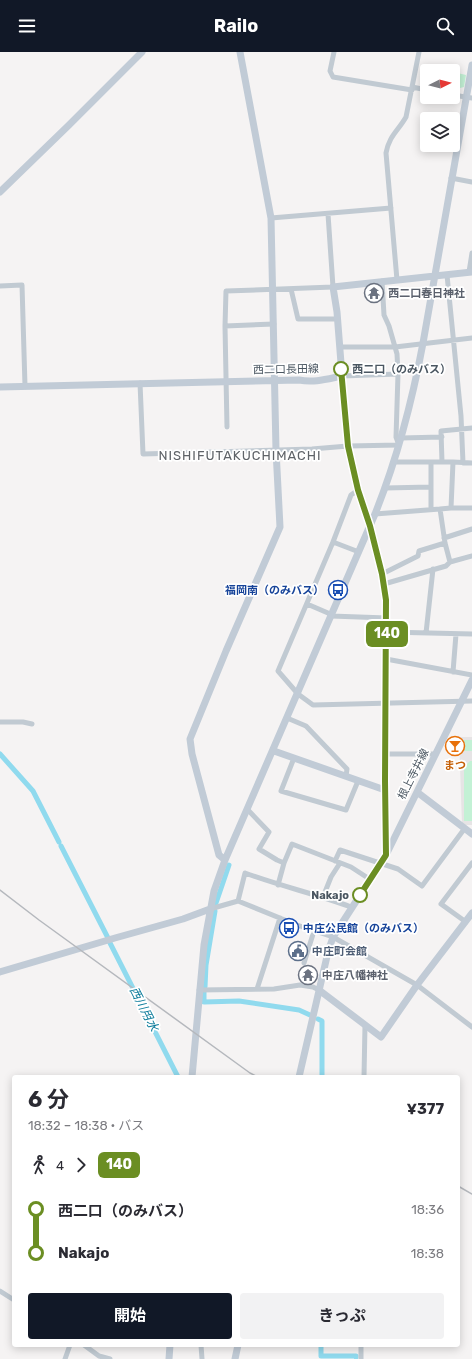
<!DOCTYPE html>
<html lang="ja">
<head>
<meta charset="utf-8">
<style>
	:root { --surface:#fff; --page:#f2f2f3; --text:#2b2b33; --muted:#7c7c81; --accent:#111827 }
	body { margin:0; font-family:Rubik,"Noto Sans JP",sans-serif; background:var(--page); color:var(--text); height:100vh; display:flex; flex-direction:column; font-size:15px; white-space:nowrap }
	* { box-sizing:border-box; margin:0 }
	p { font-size:13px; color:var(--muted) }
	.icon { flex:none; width:22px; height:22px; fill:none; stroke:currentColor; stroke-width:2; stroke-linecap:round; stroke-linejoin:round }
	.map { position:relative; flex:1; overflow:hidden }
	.panel { position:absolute; left:12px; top:1023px; width:448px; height:272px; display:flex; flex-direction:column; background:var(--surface); border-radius:4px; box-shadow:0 2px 10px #0003 }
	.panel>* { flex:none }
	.badge { padding:0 8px; border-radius:6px; font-size:14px; line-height:26px }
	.needle { width:26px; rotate:84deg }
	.fabs { position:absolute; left:420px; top:12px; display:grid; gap:8px }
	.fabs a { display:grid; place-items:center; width:40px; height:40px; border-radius:4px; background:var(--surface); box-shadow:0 2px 10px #0003; font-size:20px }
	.map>.badge { position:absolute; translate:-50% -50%; box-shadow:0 0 0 2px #fff }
	.legs { display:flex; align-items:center; gap:6px; height:44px; padding:0 16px; font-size:13px }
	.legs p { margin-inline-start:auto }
	.headline { display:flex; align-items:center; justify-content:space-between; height:68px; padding:0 16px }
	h1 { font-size:22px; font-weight:700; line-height:30px }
	.action { display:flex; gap:8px; margin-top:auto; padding:8px 16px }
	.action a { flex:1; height:46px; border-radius:4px; background:var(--accent); color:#fff; font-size:16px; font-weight:700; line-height:46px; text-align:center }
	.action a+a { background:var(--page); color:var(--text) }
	ul { padding:0 16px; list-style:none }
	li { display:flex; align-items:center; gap:14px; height:44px; font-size:15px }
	li i { display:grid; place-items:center; width:6px; height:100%; margin:0 5px; background:currentColor }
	li i::after { content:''; width:10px; height:10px; margin:-5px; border:3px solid; border-radius:50%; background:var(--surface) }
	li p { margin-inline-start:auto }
	li:first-child i { background:linear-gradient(#0000 50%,currentColor 0) }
	li:last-child i { background:linear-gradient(currentColor 50%,#0000 0) }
	header { display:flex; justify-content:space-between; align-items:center; height:52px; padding:0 16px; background:var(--accent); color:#fff; font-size:18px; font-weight:700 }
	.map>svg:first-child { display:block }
	.education { fill:#e6e4e5 }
	.green { fill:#c3f1d5 }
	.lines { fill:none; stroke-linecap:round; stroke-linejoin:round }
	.canal { stroke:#90daee; stroke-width:5 }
	.street { stroke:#c1cad2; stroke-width:5 }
	.secondary { stroke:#c1cbd6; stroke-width:7 }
	.rail { stroke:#b5b8bd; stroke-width:1.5 }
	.line-1-casing { stroke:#fff; stroke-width:9 }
	.line-1 { stroke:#6b8e23; stroke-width:6 }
	.stop-1-dot { fill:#fff; stroke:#6b8e23; stroke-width:2 }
	.labels { text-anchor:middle; stroke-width:3.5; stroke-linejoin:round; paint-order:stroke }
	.worship-label { font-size:11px; font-weight:bold; fill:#5b616d; stroke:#fff; text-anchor:start }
	.street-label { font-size:11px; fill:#4a5661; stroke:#fff }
	.stop-label { font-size:11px; font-weight:bold; fill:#4a5661; stroke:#fff; text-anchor:start }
	.transit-label { font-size:11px; font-weight:bold; fill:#164399; stroke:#fff; text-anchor:end }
	.food-label { font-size:11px; font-weight:bold; fill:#c56008; stroke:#fff }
	.service-label { font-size:11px; font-weight:bold; fill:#4e5e75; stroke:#fff; text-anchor:start }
	.water-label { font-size:12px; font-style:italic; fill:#0c7c9b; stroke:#fff }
	.quarter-label { font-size:13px; letter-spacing:1px; fill:#5f6368; stroke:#fff }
</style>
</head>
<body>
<header><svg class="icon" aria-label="menu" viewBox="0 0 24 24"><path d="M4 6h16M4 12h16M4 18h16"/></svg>Railo<svg class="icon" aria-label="search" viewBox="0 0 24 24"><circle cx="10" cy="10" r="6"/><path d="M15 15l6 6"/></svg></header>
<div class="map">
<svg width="472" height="1307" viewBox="0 0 472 1307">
	<rect width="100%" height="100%" fill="#f5f3f3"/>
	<path class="education" d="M459,685H472V773H462Z"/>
	<path class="green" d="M453,20L466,23L464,35L460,36L459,39L453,38Z
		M460,688H472V699H460Z
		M470,709H472V769H464V715Z"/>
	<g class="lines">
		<path class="canal" d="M0,702L33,739L59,790
			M61,794L108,886
			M216,851L229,813
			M109,889L178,1025
			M205,935L206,913L215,859
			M204,940V950L239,949L299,958L310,963
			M318,967L322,969V1025
			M321,1293V1304H356V1305"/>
		<path class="street" d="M334,0L330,19L333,25L412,38
			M412,35L427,38
			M453,43L472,46
			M451,126L472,130
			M271,166L391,156
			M469,220L472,201
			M447,223L461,364L463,411
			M397,228L386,101C389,84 398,79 406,65L419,0
			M0,234L22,233L25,334
			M291,237L298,267H338
			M225,274L274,272
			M340,295H395L472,286
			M140,331L143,402L312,397L348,394L399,393L396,385L398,322L397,302L389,274L384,263L382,229
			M227,375L225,274L226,239L333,235L328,162
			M401,386L442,385
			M394,410H453L472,411
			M442,410L441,379L472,376
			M385,436L431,435
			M358,438L351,443L333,490L278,619L298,642L313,653L472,649
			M451,456H472
			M431,457V410
			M375,462L440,457
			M444,486L472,477
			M333,490L359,500
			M450,510L445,491L440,457L451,456L453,410
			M382,522L418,504L419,499L445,491
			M384,532L446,514L450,510L472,504
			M307,552L328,561L331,564L387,566
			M387,580L472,582
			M426,581L433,517
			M386,607L472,623
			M453,620L456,582
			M287,666L306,674L347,717L346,724
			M0,670H23L32,672
			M385,702H436
			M294,706L281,739L346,758L358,729
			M248,758L269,780L259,797L277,808L284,811
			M386,802L385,738L386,548L382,522L370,474L358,438L348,394L342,324L398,322
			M335,809L340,798L398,817L422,834L465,776
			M278,833L284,811L292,792L351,815L371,828
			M323,845L331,825L340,811
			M238,849L245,821C280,834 316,842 351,855
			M210,857L238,849L297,873L333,885L417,933L472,975
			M466,870L441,852L472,811
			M304,911L314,879
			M257,937L280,866
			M199,938L274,937L300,933L313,935L319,938
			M364,1025L365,973
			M0,1239L14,1248
			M84,1293L99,1304L110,1307
			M201,1293L202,1307
			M65,1307L70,1293
			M361,1307V1293"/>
		<path class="secondary" d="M0,140L69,73L142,0
			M0,335L299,328C314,331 327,327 342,324L337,260L333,235L472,220
			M274,699L385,738
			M417,740L472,782
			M225,808L219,803L192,702L190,687L226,599L280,475L276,398L271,166L240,0
			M0,920L115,886L183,867L210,857
			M319,938L381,985L417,933L472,861
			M192,1025L204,893L214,839L225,808L375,462C397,407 412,350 423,291L472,13
			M299,1025L328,900L333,885L386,803L472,628
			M169,1307L170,1293
			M235,1307L238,1293"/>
		<path class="rail" d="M0,838L39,868L250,1021L258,1025
			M458,1134L472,1142"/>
	</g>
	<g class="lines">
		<defs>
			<path id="line-1" d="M341,317L348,394L358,438L370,474L382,522L386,548L385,729L386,803L360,843"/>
		</defs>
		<use href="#line-1" class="line-1-casing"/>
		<use href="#line-1" class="line-1"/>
	</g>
	<defs>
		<symbol id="temple-ring" viewBox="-11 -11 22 22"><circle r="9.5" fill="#fff" stroke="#6b7280" stroke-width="1.5"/><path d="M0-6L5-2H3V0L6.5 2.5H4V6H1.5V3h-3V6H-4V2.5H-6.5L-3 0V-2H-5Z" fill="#6b7280"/></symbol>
		<symbol id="bus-ring" viewBox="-11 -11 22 22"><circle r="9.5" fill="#fff" stroke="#1a4fb4" stroke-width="1.5"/><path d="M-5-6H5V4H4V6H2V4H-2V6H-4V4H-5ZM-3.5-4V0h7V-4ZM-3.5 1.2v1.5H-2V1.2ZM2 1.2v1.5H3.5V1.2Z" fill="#1a4fb4"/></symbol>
		<symbol id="bar-ring" viewBox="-11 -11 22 22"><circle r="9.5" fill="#fff" stroke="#e8710a" stroke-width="1.5"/><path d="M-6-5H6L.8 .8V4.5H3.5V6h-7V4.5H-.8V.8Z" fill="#e8710a"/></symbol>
		<symbol id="civic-ring" viewBox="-11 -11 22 22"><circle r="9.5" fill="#fff" stroke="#5c6f8a" stroke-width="1.5"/><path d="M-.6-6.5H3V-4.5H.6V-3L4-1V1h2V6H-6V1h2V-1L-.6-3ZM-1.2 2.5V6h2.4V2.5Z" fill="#5c6f8a"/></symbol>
	</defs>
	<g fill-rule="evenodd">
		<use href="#temple-ring" x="363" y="230" width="22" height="22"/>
		<use href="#bus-ring" x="327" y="527" width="22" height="22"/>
		<use href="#bar-ring" x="444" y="683" width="22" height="22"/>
		<use href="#bus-ring" x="278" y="865" width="22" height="22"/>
		<use href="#civic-ring" x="287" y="888" width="22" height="22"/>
		<use href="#temple-ring" x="297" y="912" width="22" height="22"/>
	</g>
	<g class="stop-1-dot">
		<circle cx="341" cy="317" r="7"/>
		<circle cx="360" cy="843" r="7"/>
	</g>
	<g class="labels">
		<g class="worship-label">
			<text x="388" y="245">西二口春日神社</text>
			<text x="322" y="927">中庄八幡神社</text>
		</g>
		<g class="street-label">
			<text transform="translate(286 317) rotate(-1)" y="4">西二口長田線</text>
			<text transform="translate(413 722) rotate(-63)" y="4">根上寺井線</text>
		</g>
		<g class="stop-label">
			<text x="352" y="321">西二口（のみバス）</text>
			<text x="349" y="847" text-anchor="end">Nakajo</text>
		</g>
		<g class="transit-label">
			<text x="324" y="542">福岡南（のみバス）</text>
			<text x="303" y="880" text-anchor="start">中庄公民館（のみバス）</text>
		</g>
		<g class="food-label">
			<text x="455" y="717">まつ</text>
		</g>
		<g class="service-label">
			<text x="312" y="903">中庄町会館</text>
		</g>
		<g class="water-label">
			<text transform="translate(144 957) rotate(63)" y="4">西川用水</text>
		</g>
		<g class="quarter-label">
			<text x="240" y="408">NISHIFUTAKUCHIMACHI</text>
		</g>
	</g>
</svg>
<div class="fabs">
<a><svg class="needle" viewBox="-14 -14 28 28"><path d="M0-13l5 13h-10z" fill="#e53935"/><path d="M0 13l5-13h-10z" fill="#7c7c81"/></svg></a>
<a><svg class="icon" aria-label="layers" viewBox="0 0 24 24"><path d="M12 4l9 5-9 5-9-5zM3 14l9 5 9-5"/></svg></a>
</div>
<b class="badge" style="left:387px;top:582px;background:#6b8e23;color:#fff">140</b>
<section class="panel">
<div class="headline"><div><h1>6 分</h1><p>18:32 – 18:38 · バス</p></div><b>¥377</b></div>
<div class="legs"><svg class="icon" aria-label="walk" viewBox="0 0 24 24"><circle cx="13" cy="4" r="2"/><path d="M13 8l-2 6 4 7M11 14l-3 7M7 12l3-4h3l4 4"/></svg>4<svg class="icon" aria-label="forward" viewBox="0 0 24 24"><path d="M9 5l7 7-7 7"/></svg><b class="badge" style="background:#6b8e23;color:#fff">140</b></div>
<ul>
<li><i style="color:#6b8e23"></i><b>西二口（のみバス）</b><p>18:36</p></li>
<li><i style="color:#6b8e23"></i><b>Nakajo</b><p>18:38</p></li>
</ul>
<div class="action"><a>開始</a><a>きっぷ</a></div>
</section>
</div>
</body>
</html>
